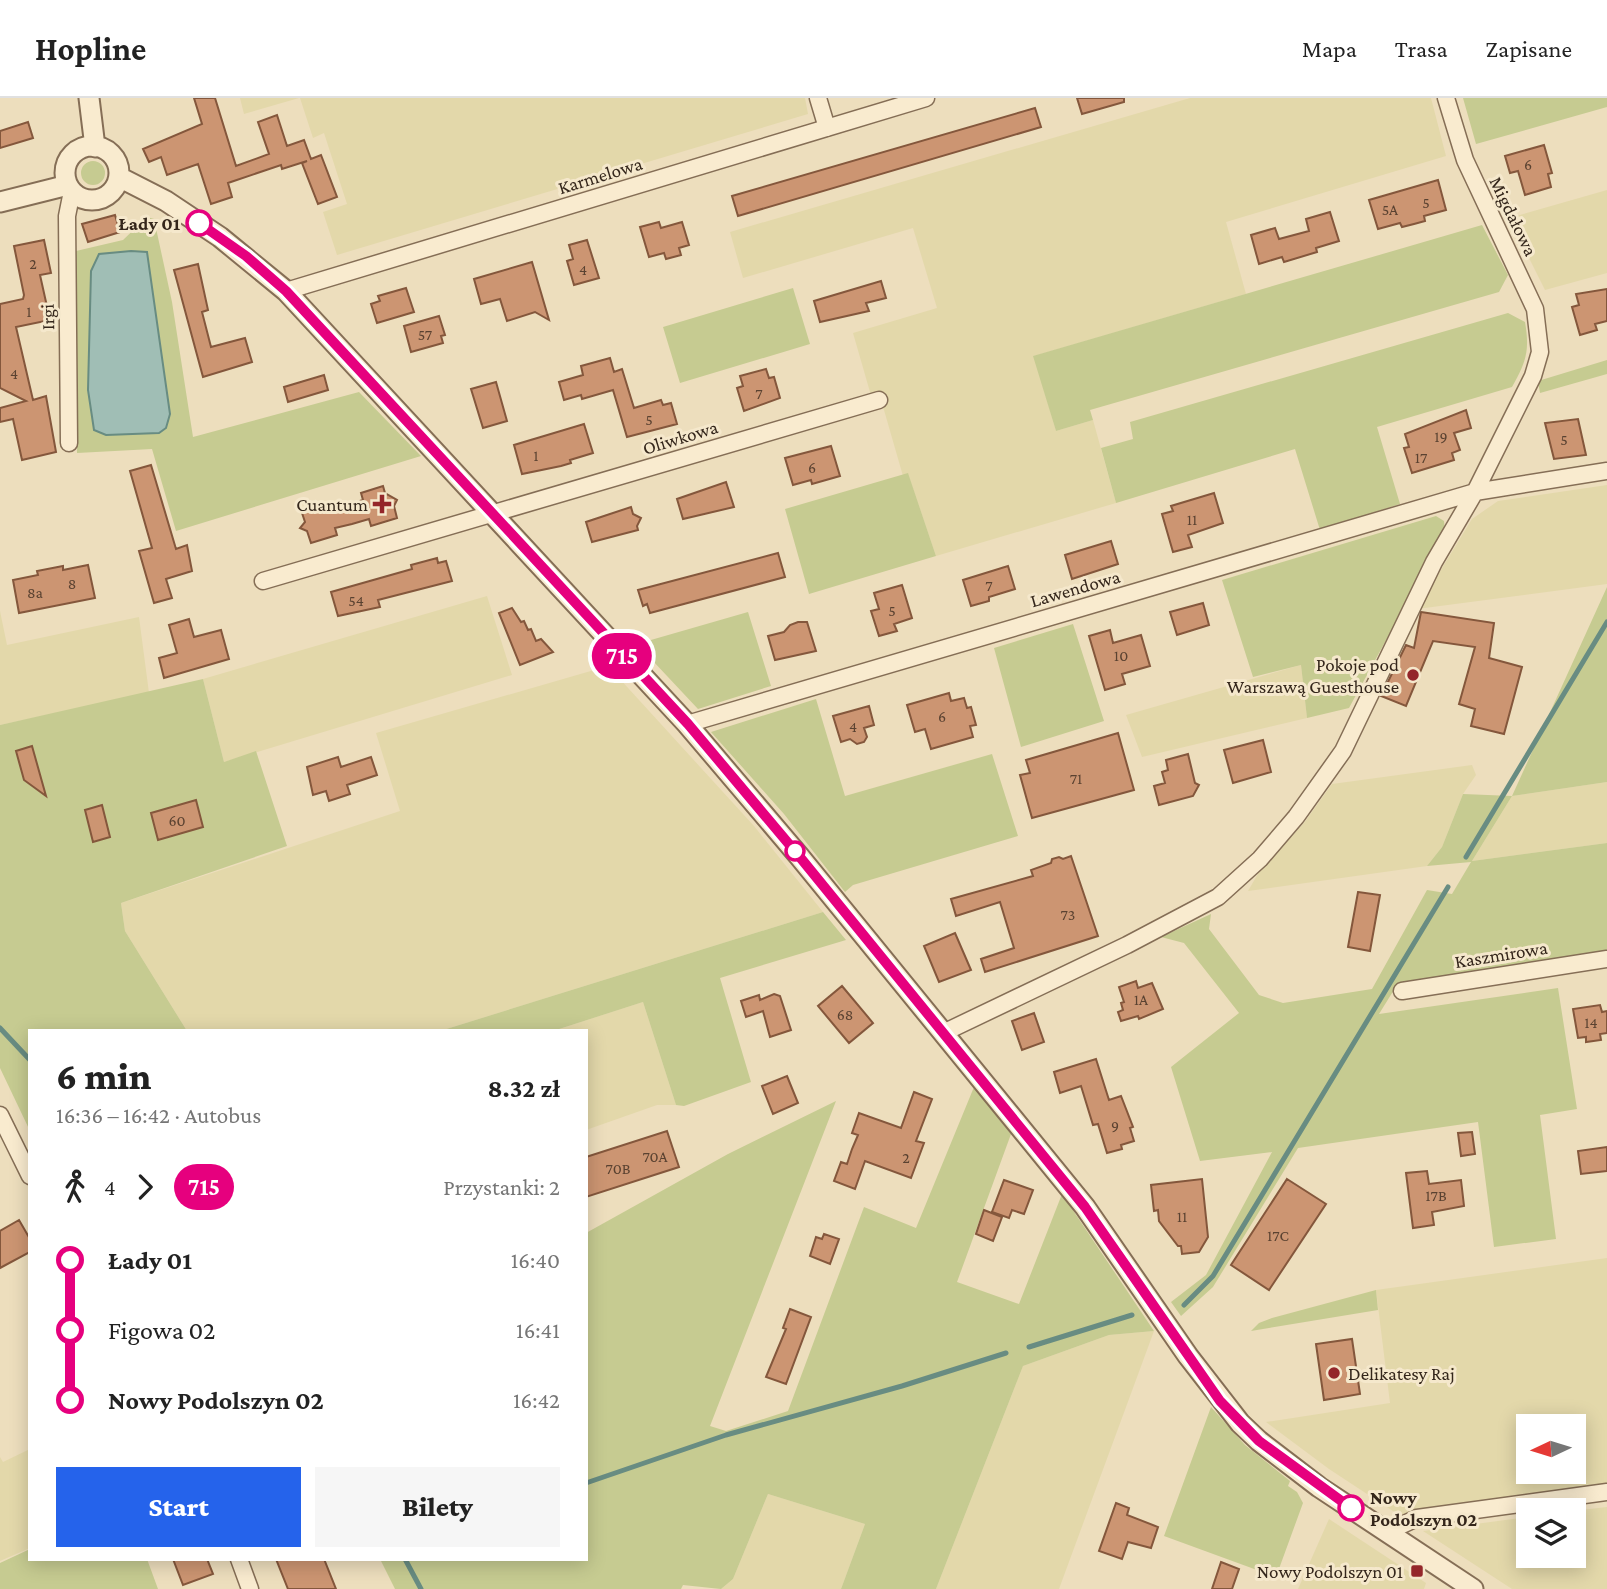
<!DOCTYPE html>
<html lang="pl">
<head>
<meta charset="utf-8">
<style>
	:root { --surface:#fff; --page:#f6f6f6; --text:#222; --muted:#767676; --line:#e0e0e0; --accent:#2563eb }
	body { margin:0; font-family:"Crimson Pro",serif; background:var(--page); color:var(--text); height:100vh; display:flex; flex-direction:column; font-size:26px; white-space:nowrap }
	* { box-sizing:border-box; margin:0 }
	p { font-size:23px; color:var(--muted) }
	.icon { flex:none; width:38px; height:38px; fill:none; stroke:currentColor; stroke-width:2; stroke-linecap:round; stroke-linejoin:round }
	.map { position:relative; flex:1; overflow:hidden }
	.panel { position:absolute; left:28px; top:931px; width:560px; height:532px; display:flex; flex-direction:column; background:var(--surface); border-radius:0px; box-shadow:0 4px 18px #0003 }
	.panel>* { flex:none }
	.badge { padding:0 14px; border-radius:23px; font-size:24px; line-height:46px }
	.needle { width:46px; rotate:266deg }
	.buttons { position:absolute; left:1516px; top:1316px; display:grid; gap:14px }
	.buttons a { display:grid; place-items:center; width:70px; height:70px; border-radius:0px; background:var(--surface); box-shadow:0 4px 18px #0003; font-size:35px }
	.map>.badge { position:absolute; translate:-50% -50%; box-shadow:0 0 0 4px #fff }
	.legs { display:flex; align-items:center; gap:10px; height:77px; padding:0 28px; font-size:23px }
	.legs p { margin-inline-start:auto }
	.headline { display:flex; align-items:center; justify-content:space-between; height:119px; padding:0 28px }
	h1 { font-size:38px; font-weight:800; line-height:52px }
	.cta { display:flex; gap:14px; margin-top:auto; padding:14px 28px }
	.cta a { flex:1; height:80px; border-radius:0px; background:var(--accent); color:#fff; font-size:28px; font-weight:800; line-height:80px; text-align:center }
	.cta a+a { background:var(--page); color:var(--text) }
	ul { padding:0 28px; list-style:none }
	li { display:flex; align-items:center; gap:24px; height:70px; font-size:26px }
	li i { display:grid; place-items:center; width:10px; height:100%; margin:0 9px; background:currentColor }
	li i::after { content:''; width:18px; height:18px; margin:-9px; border:5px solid; border-radius:50%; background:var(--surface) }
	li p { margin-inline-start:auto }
	li:first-child i { background:linear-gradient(#0000 50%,currentColor 0) }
	li:last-child i { background:linear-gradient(currentColor 50%,#0000 0) }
	header { display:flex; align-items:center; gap:42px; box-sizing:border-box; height:98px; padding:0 35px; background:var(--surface); border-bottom:2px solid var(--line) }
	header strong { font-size:33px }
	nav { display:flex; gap:38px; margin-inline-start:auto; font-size:24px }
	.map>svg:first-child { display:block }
	.farmland { fill:#e3d8aa; fill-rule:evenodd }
	.green { fill:#c6cb91 }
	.water { fill:#a0beb5; stroke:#688c82; stroke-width:2 }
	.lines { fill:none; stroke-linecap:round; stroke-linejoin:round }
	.stream { stroke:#688c82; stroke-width:5 }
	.building { fill:#cc9572; stroke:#84573c; stroke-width:2 }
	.minor-casing { stroke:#856e56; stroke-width:19 }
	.tertiary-casing { stroke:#856e56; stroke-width:23 }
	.minor { stroke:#f9ebcf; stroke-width:16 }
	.tertiary { stroke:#f9ebcf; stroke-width:19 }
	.line-1-casing { stroke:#fff; stroke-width:16 }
	.line-1 { stroke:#e6007e; stroke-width:10 }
	.stop-1-dot { fill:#fff; stroke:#e6007e; stroke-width:3.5 }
	.poi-dot { fill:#94262a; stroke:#f5e8cc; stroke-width:2.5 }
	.labels { text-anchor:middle; stroke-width:6; stroke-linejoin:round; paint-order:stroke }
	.number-label { font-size:16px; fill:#5a4231 }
	.street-label { font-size:19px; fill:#34261b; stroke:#f5e8cc }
	.stop-label { font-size:19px; font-weight:bold; fill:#34261b; stroke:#f5e8cc; text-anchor:end }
	.poi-label { font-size:19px; fill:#34261b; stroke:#f5e8cc; text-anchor:end }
</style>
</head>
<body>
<header>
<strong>Hopline</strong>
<nav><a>Mapa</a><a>Trasa</a><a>Zapisane</a></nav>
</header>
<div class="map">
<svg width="1607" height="1491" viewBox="0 0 1607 1491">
	<rect width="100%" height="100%" fill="#eddebd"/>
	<path class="farmland" d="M240,0H299L244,16Z
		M300,0H805L808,16L337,157L323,114L347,106L324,35L313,40Z
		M1190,0H1431L1446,58L1226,124L1246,196L1034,258L1056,333L1093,322L1116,405L936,458L908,376L903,378L884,312L870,294L853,235L937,210L913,130L743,180L730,134Z
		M1607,92V175L1545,192L1509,120Z
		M1607,387V486L1417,511L1472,421L1498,403Z
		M487,498L512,577L224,664L203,581Z
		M0,513L7,547L139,519L149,595L0,627Z
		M1301,567L1307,620L1142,659L1126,617Z
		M608,568L754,728L823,814L440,933H187L125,833L121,805L400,713L376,635Z
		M1472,667L1476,677L1463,696L1442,749L1427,768L1248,793L1259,774L1304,725L1332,686Z
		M1607,684V745L1472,763L1512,698Z
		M643,904L676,1007H657L586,1032V933H553Z
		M1607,1160V1387L1399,1417L1329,1371L1266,1324L1390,1305L1376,1192ZM1528,1328H1573V1374H1528Z
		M1154,1233L1059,1491H936L1023,1268L1109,1237Z
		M30,1351V1450L0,1463V1359L3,1364Z
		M768,1396L865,1426L841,1491H721L733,1481Z
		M1607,1409V1491H1512L1423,1433L1528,1419V1458H1573V1413Z
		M1329,1421L1426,1485L1424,1491H1298Z"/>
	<path class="green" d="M1463,0H1607V9L1476,46Z
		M81 75a12 12 0 1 1 24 0a12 12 0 1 1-24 0Z
		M147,119L154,121L172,204L193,339L359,294L421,358L176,433L152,351L77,355L76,153L123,142Z
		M1482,127L1508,177L1499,194L1090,312L1093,322L1056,333L1033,258Z
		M793,190L810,246L680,285L663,229Z
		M1508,215L1525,224C1530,253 1526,264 1512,289L1377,329L1400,406L1320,432L1295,351L1116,405L1101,350L1133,341L1130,324Z
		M1607,262V276L1540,295L1538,283Z
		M908,375L936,458L809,496L785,411Z
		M1436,418L1444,423L1445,434L1349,610L1307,620L1301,567L1253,579L1222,482Z
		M1607,489V684L1512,698L1472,763L1607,745V854L1397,887L1379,916L1558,890L1577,1011L1540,1017L1556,1141L1494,1149L1478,1024L1298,1050L1213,1189L1181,1218L1171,1204L1206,1177L1272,1054L1200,1063L1171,969L1239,915L1184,845L1161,839L1211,816L1209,831L1259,897L1283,905L1372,891L1427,792L1452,796L1471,764L1427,768L1442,749L1463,696L1512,698Z
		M748,514L771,588L698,611L637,546Z
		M1073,526L1104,623L1021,649L994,550Z
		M203,581L224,664L256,653L287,748L121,805L125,833L187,933H30V1033L0,970V627Z
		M816,601L845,698L992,656L1018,738L853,787L845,794L784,716L711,634Z
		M823,814L846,842L720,880L751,984L684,1008L676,1007L643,904L553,933H440Z
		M974,989L1011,1036L957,1184L1019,1206L1062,1096L1154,1233L1109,1237L1023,1268L936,1491H841L865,1426L768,1396L733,1481L721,1491L683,1487L681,1491H395L380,1461H586V1135L728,1056L836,1003L710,1328L726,1333L788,1313L864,1109L916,1130Z
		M1376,1192L1378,1212L1251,1233L1259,1225L1272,1220Z
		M1211,1309L1245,1347L1290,1383L1288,1388L1297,1394L1303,1405L1276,1479L1164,1438Z
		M30,1451V1461H147L158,1491H0V1465Z"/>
	<path class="water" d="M131,153L147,154L170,316L166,330L159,335L106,337L94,332L88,292L91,173L99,156Z"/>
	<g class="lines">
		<path class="stream" d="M1466,759L1607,524
			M0,930L30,962
			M1184,1207L1213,1178L1448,789
			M1029,1249L1132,1217
			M586,1385L726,1337L902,1288L1006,1255
			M405,1461L421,1491"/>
	</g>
	<path class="building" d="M194,0H215L236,68L269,56L258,24L277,17L287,48L304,42L311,61L321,57L337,99L318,106L302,65L307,63L282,71L281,67L228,85L232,99L211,106L198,66L167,77L161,59L149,64L143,51L202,26Z
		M1077,0H1124V4L1082,16Z
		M1035,10L1041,29L738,118L732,98Z
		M28,24L33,40L0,50V33Z
		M1544,47L1552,75L1548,76L1551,89L1525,97L1518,73L1510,75L1505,58Z
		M1438,82L1446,112L1424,118L1425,123L1414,126L1402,129L1400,125L1378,131L1369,102Z
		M1330,114L1339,143L1316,150L1317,154L1284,164L1282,159L1259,166L1251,137L1275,130L1279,141L1309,133L1306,121Z
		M115,117L120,134L88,144L82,126Z
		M659,124L661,130L682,124L689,147L679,150L681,157L666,161L664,155L649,159L640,129Z
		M44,142L51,175L40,177L50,222L16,229L33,302L46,298L56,354L22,362L13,321L0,324V310L26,303L0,290V206L23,201L24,197L14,148Z
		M587,142L599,180L574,187L567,163L573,161L569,147Z
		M532,164L549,222L535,214L507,223L500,201L481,206L474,181Z
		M198,166L208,212L202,214L211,249L245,240L252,264L203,279L174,172Z
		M881,183L886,200L866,205L869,213L820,224L814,203Z
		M406,190L414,214L377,225L371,206L380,203L378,198Z
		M1607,191V223L1595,226L1597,232L1580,237L1572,209L1579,207L1576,196Z
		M439,218L445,237L441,238L443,245L411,254L404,228Z
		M610,260L614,274L622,271L634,310L661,302L663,307L671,305L677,326L627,339L613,292L582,301L581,297L564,302L559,284L583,277L581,268Z
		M766,271L769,280L774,279L780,300L744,313L737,290L743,288L740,278Z
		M324,277L328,292L288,304L284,289Z
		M496,284L507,323L483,330L471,291Z
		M1466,312L1471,330L1454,335L1460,352L1452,355L1454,362L1412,375L1404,350L1409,349L1405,336Z
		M1578,321L1586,357L1554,361L1545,325Z
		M584,326L593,355L570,362L571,365L561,368L522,376L514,347Z
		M831,348L840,378L812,386L811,382L793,387L785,360Z
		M151,367L176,451L187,447L192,473L166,481L172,500L154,505L139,453L152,450L130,373Z
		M726,384L734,409L683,421L677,401Z
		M383,388L385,395L397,402L394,408L397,420L371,428L369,421L352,426L335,430L337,437L311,445L307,433L300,430L305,424L301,412L321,406L322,410L329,408L330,411L347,407L363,402L361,395Z
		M1214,395L1223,425L1188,437L1192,449L1173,454L1162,416L1173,413L1171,408Z
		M631,409L633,416L641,420L637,428L638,432L592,444L586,424Z
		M1111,443L1118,466L1072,481L1065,457Z
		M778,455L785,479L650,515L647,506L643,508L638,492Z
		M437,460L438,465L446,463L452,483L378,502L380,509L338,518L331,494L412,471L411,467Z
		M88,467L95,500L19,515L13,482L38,477L37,473L63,468V472Z
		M1008,468L1015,491L989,499V503L971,508L963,482Z
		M902,487L912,520L894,526L897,533L879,538L871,513L879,511L874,495Z
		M1203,505L1209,527L1177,537L1170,514Z
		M512,510L521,524L524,523L528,532L531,531L536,543L541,541L553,554L520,567L499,515Z
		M1421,514L1494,525L1489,560L1522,569L1504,636L1471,628L1475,611L1459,606L1475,549L1433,543L1406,608L1381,598L1406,547L1414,550Z
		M189,521L194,539L221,532L229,561L164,580L159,560L177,555L169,527Z
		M798,524H807L816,553L775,562L768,538L784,534L790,527Z
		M1110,532L1113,545L1141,537L1150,568L1122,576L1125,586L1105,592L1089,538Z
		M949,595L951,603L964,600L967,610L971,609L976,627L970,628L973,639L931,651L925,631L915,634L907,607Z
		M869,608L874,627L864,630L867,639L864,644L857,646L850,641L841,644L833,618Z
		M1118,635L1134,692L1032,720L1020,677L1030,675L1026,662Z
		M1263,642L1271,674L1233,685L1224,652Z
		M32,648L46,698L24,682L16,653Z
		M1188,656L1195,685L1199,687L1193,698L1159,707L1154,688L1165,685L1162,674L1168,672L1166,662Z
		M338,659L341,669L371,659L377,677L347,687L350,696L329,703L326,693L313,697L307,669Z
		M196,702L203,729L158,742L151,715Z
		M102,707L110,739L93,744L85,712Z
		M1071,758L1098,838L985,874L981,861L1014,850L1000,804L956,818L951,801L1033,778L1031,772L1051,765L1052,761L1059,759L1063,761Z
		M1358,794L1380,797L1370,853L1348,849Z
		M955,835L971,872L939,884L924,848Z
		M1136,883L1138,890L1152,885L1163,911L1139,921L1138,918L1121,923L1118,914L1123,912L1121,905L1124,904L1119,889Z
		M842,888L873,925L849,945L818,908Z
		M774,896L780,898L791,932L770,939L763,913L746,919L741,903L759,897L760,902Z
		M1600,907L1602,914L1607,913V935L1600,936L1601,942L1586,944V939L1578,940L1573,911Z
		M1034,915L1044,944L1022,952L1012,923Z
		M1096,961L1109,1002L1121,998L1133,1029L1130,1030L1134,1043L1121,1047L1122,1051L1107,1055L1098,1026L1093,1027L1081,988L1060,995L1054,974Z
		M787,978L798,1005L773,1016L762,988Z
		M914,994L932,1001L916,1043L924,1045L911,1080L865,1063L855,1091L834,1083L841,1064L847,1066L852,1051L858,1037L852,1035L859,1015L901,1030Z
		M667,1033L679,1069L586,1099V1059Z
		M1472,1034L1475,1056L1461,1058L1458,1035Z
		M1607,1049V1073L1581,1076L1578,1053Z
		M1427,1073L1429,1086L1461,1082L1464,1108L1432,1114L1434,1127L1413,1130L1406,1075Z
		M1202,1081L1208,1139L1199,1154L1182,1156L1181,1148H1178L1159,1123L1158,1112L1154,1113L1151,1087Z
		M1287,1081L1326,1106L1269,1192L1231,1167Z
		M1004,1082L1033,1092L1024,1116L1012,1112L1009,1120L992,1114Z
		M984,1112L1002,1119L993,1143L976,1136Z
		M19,1122L30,1141V1154L0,1170V1133Z
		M824,1136L839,1141L830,1166L810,1158L816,1139L822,1141Z
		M790,1211L811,1219L786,1286L766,1279L786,1231L783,1230Z
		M1352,1241L1360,1296L1324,1302L1316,1246Z
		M1116,1405L1129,1410L1127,1417L1158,1429L1151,1450L1128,1444L1122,1461L1099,1453Z
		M173,1461H207L213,1476L183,1487Z
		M276,1461H324L336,1491H288Z
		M1221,1464L1239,1471L1232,1491H1212Z"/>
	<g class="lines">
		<defs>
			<path id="minor" d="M818,0L827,30
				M286,193L926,0
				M69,345L67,118L72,93
				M263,483L879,302
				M687,626L1475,394L1607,373
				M1402,893L1607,861
				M943,935L1127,847L1218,799L1260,761L1296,719L1343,653L1434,464L1475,394L1533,278L1540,254L1535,211L1465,62L1446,0
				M0,1017L30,1078
				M1387,1434L1417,1420L1607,1394
				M239,1461L250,1491"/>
			<path id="tertiary" d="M89,0L95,49
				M65 75a27 27 0 1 1 54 0a27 27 0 1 1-54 0Z
				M119,79L166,103L220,139L286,193L687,626L799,758L1085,1109L1188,1258L1240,1325L1259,1343L1319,1389L1473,1491
				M0,104L68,87"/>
		</defs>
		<use href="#minor" class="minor-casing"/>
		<use href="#tertiary" class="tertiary-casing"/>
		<use href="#minor" class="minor"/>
		<use href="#tertiary" class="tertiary"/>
	</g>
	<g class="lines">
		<defs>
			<path id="line-1" d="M199,125L246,158L286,193L688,626L799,758L1085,1109L1220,1303L1259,1343L1351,1410"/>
		</defs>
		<use href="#line-1" class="line-1-casing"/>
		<use href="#line-1" class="line-1"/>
	</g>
	<g class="stop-1-dot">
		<circle cx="199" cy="125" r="12"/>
		<circle cx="795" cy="753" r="9"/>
		<circle cx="1351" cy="1410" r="12"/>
	</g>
	<g class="poi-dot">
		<path d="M378.5 395.5h7v7h7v7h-7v7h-7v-7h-7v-7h7z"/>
		<circle cx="1413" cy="577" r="7"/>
		<circle cx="1334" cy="1275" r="7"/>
		<rect x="1410" y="1466" width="14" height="14" rx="3.5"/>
	</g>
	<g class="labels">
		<g class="number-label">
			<text x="1528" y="72">6</text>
			<text x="1426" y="110">5</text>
			<text x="1390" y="117">5A</text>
			<text x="33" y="171">2</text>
			<text x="583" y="177">4</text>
			<text x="29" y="219">1</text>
			<text x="425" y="242">57</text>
			<text x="14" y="281">4</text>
			<text x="759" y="301">7</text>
			<text x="649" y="327">5</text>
			<text x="1441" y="344">19</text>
			<text x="1564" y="347">5</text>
			<text x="536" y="363">1</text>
			<text x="1421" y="365">17</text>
			<text x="812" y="375">6</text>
			<text x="1192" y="427">11</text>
			<text x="72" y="491">8</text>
			<text x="989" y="493">7</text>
			<text x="35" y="500">8a</text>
			<text x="356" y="508">54</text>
			<text x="892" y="518">5</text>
			<text x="1121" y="563">10</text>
			<text x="942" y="624">6</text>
			<text x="853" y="634">4</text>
			<text x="1076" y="686">71</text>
			<text x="177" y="728">60</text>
			<text x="1068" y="822">73</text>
			<text x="1141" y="907">1A</text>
			<text x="845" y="922">68</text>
			<text x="1591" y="930">14</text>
			<text x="1115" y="1033">9</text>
			<text x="655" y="1064">70A</text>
			<text x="906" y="1065">2</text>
			<text x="618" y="1076">70B</text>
			<text x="1436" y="1103">17B</text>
			<text x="1182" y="1124">11</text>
			<text x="1278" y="1143">17C</text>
		</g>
		<g class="street-label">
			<text transform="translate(600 77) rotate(-17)" y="7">Karmelowa</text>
			<text transform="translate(1514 118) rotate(64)" y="7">Migdałowa</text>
			<text transform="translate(47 219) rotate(-91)" y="7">Irgi</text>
			<text transform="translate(680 339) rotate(-17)" y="7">Oliwkowa</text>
			<text transform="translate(1075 490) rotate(-16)" y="7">Lawendowa</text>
			<text transform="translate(1501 856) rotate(-9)" y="7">Kaszmirowa</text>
		</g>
		<g class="stop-label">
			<text x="180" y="132">Łady 01</text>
			<text x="1370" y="1406" text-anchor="start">Nowy<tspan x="1370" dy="22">Podolszyn 02</tspan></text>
		</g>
		<g class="poi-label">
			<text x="368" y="413">Cuantum</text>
			<text x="1399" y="573">Pokoje pod<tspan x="1399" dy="22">Warszawą Guesthouse</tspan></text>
			<text x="1348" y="1282" text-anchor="start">Delikatesy Raj</text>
			<text x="1403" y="1480">Nowy Podolszyn 01</text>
		</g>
	</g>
</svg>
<div class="buttons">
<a><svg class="needle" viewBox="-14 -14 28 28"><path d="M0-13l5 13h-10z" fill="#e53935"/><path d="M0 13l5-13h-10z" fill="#767676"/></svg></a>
<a><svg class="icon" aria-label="layers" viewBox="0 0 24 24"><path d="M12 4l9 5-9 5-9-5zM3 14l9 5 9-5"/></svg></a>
</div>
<b class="badge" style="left:622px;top:558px;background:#e6007e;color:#fff">715</b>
<section class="panel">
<div class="headline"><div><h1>6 min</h1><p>16:36 – 16:42 · Autobus</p></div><b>8.32 zł</b></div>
<div class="legs"><svg class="icon" aria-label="walk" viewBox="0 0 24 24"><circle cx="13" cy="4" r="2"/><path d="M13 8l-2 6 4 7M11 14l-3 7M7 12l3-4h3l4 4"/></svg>4<svg class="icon" aria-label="forward" viewBox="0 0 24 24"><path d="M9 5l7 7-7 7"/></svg><b class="badge" style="background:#e6007e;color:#fff">715</b><p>Przystanki: 2</p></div>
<ul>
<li><i style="color:#e6007e"></i><b>Łady 01</b><p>16:40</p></li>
<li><i style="color:#e6007e"></i><span>Figowa 02</span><p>16:41</p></li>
<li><i style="color:#e6007e"></i><b>Nowy Podolszyn 02</b><p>16:42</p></li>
</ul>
<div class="cta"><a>Start</a><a>Bilety</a></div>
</section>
</div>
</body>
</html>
